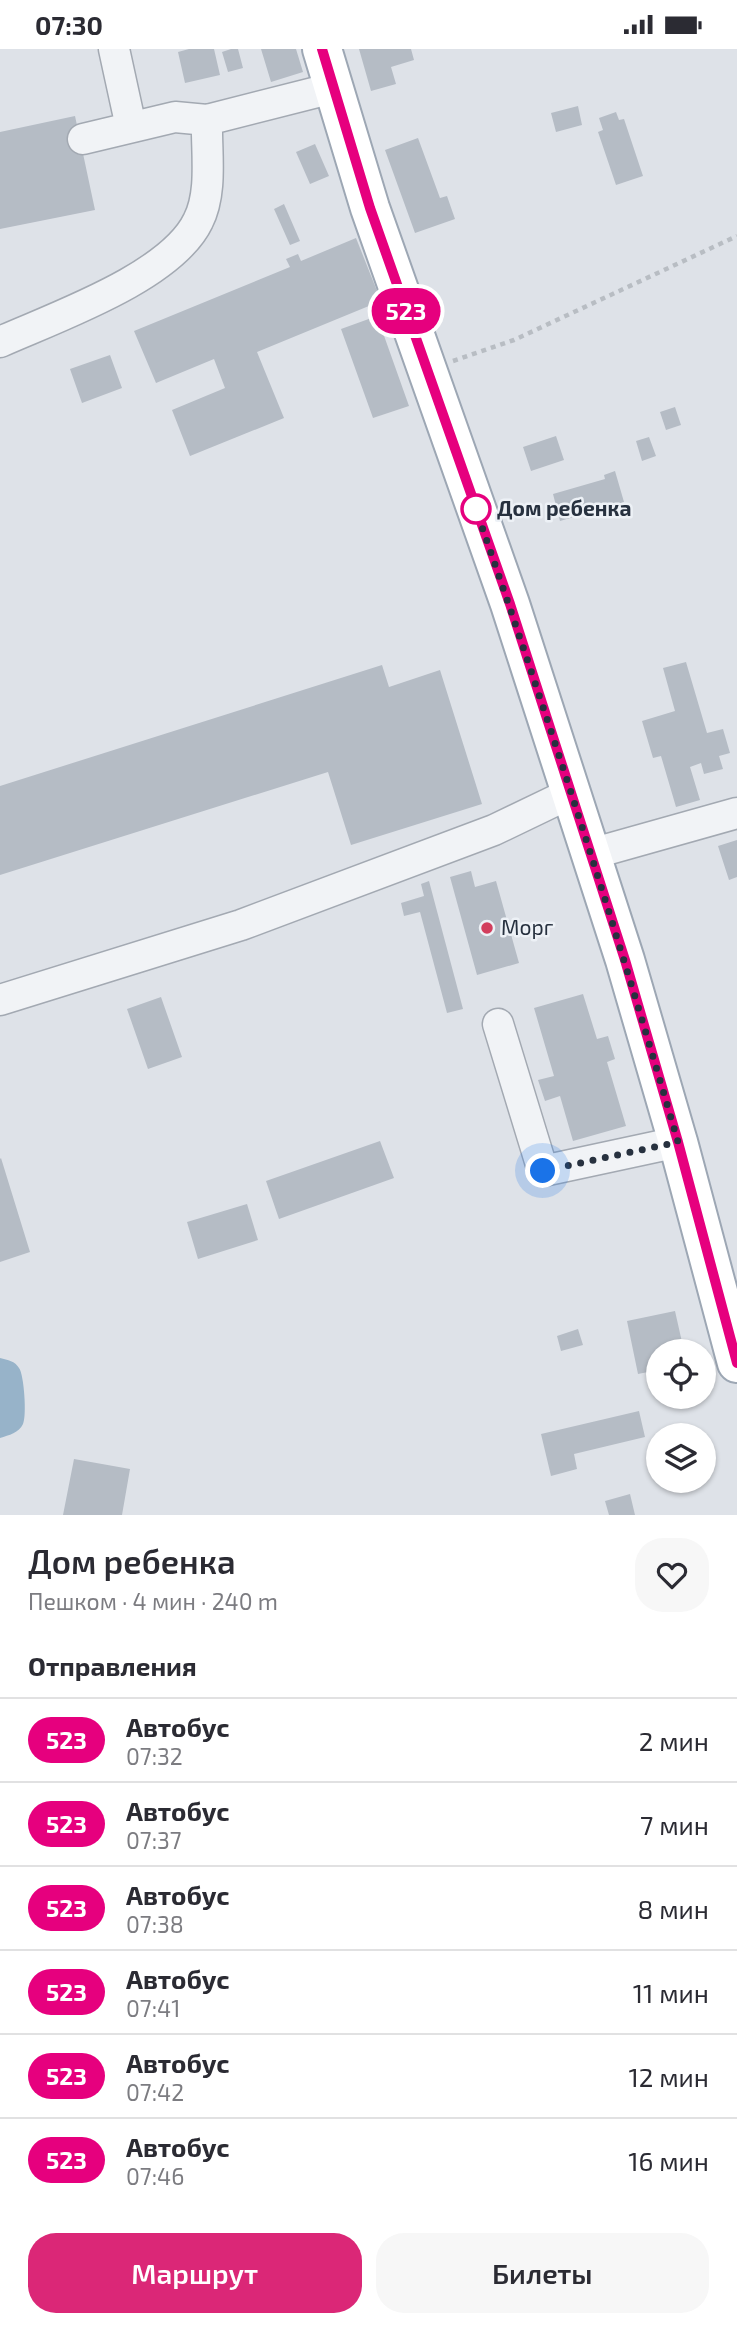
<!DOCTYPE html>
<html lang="ru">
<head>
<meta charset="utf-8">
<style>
	:root { --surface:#fff; --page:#f7f7f7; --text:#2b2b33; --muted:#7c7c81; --line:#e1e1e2; --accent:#db2777 }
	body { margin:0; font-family:"Exo 2",sans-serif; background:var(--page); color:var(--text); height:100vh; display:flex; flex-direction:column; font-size:26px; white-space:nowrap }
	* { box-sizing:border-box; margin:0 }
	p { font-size:23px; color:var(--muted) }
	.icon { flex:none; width:38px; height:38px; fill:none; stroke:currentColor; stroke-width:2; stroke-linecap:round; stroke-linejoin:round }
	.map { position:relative; height:1466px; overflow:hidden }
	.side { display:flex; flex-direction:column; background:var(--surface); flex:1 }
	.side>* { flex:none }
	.badge { padding:0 14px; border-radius:23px; font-size:24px; line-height:46px }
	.buttons { position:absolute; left:646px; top:1290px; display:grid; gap:14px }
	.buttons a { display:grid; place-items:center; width:70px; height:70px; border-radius:50%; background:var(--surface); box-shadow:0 2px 5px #0004; font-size:35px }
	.you { position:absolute; width:35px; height:35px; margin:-18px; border:5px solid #fff; border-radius:50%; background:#1a73e8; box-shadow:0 0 0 10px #1a73e833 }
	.map>.badge { position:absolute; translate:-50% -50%; box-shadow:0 0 0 4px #fff }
	h2 { padding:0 28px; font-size:26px; line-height:63px }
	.round { display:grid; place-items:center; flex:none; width:74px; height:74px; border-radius:28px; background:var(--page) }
	.summary { display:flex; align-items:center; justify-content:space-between; height:119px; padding:0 28px }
	h1 { font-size:33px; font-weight:600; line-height:52px }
	.action { display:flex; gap:14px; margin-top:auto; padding:14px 28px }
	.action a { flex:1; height:80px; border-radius:28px; background:var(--accent); color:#fff; font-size:28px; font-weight:600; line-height:80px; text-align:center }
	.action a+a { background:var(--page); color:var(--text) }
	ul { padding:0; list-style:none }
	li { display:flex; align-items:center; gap:21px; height:84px; padding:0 28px; border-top:2px solid var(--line) }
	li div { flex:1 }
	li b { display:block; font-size:26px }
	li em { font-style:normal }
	li .badge { min-width:77px; font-weight:700; text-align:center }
	.status { display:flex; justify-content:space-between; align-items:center; height:49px; padding:0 35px; background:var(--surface); direction:ltr }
	.status svg { height:19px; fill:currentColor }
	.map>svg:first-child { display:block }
	.water { fill:#97b3c9 }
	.building { fill:#b5bcc5 }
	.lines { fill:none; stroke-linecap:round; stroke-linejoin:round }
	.minor-casing { stroke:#a3a9b2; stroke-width:33 }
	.major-casing { stroke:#9da7b4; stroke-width:42 }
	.path { stroke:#b8bdc3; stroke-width:4.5; stroke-dasharray:5 5; stroke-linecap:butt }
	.minor { stroke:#f1f3f6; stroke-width:30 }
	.major { stroke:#fff; stroke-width:38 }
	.line-casing { stroke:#fff; stroke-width:16 }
	.line { stroke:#e6007e; stroke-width:10 }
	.walk { stroke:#27313f; stroke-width:7; stroke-dasharray:0 12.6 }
	.stop-dot { fill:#fff; stroke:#e6007e; stroke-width:3.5 }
	.poi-dot { fill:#d23e5d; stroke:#edf1f6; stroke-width:2.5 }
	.labels { text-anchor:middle; stroke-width:5; stroke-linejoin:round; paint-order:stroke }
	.stop-label { font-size:21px; font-weight:bold; fill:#27313f; stroke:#edf1f6; text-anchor:start }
	.poi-label { font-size:21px; fill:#27313f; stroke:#edf1f6; text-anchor:start }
</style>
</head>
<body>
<div class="status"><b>07:30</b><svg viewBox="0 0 49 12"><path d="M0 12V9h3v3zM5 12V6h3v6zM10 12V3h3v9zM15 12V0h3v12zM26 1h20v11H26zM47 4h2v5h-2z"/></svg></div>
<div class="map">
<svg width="737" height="1466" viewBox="0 0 737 1466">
	<rect width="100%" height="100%" fill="#dee2e8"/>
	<path class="water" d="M0,1309C8,1311 15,1312 19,1319C24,1325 27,1367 23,1375C19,1384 9,1386 0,1389Z"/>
	<path class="building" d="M189,0H214L220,26L185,34L178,3Z
		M231,0H238L243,19L228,23L222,3Z
		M261,0H296L303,23L271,33Z
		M359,0H411L414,11L391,18L396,35L371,42Z
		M578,57L582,76L556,83L551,64Z
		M616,63L619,71L624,70L643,127L616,136L598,83L603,81L599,69Z
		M75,67L95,161L0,180V83Z
		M418,89L440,149L447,147L455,170L415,184L385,101Z
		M315,95L329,127L310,135L296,103Z
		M284,155L300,192L290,196L274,160Z
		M356,189L381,252L257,303L284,369L190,407L172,361L225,339L214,310L156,334L134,282L290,218L286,210L298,205L301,212Z
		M377,267L409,357L373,369L341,280Z
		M110,306L122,339L82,354L70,320Z
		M675,358L681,376L666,381L660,363Z
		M556,387L564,411L531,422L523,398Z
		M649,388L656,407L642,412L636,392Z
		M615,422L624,453L560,472L553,445L605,430L604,426Z
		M686,613L707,684L723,680L730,704L719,707L723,720L704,725L701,714L690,718L700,751L676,758L661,707L653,709L642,672L675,662L663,619Z
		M382,616L389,638L440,621L482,755L351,796L328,723L0,826V737Z
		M737,791V828L729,831L718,797Z
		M471,822L475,838L496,832L519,914L477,926L450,828Z
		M429,832L463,960L447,964L420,863L404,867L401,854L424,847L421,835Z
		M583,945L597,990L608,987L615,1010L607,1013L626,1077L573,1092L560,1047L545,1052L538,1031L554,1027L534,959Z
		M161,948L182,1008L148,1020L127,960Z
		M380,1092L394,1129L279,1170L266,1132Z
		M1,1109L30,1203L0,1213V1110Z
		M247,1155L258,1191L198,1210L187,1173Z
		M675,1262L684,1302H658V1321L638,1325L627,1272Z
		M578,1280L583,1296L561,1302L557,1287Z
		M639,1362L645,1388L574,1405L577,1420L551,1427L541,1385Z
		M74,1410L130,1420L122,1466H63Z
		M630,1445L635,1466H609L605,1452Z"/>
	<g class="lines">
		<defs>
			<path id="minor" d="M114,0L131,78
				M83,90L175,68L207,71L333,39
				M0,293C56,268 171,228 198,172C213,143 206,102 207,71
				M591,805L737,764
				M0,951L241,876L494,781L571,744
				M498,975L543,1122L678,1093"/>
			<path id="major" d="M322,0L370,159L510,555L625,911L678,1093L737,1314"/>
		</defs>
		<use href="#minor" class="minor-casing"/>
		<use href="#major" class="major-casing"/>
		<path class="path" d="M453,312L514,291L737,187"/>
		<use href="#minor" class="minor"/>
		<use href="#major" class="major"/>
	</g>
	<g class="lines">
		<defs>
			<path id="line" d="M322,0L370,159L510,555L625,911L678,1093L737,1314"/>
		</defs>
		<use href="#line" class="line-casing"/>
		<use href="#line" class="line"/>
		<path class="walk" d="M476,460L473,452C547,664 616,878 678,1093L543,1122"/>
	</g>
	<circle class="stop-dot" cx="476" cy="460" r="14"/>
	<circle class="poi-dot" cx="487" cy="879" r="7"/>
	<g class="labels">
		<g class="stop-label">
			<text x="497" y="467">Дом ребенка</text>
		</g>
		<g class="poi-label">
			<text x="501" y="886">Морг</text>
		</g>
	</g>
</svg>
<div class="buttons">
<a><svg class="icon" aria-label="locate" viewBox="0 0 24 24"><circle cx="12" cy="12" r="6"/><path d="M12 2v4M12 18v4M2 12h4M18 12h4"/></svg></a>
<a><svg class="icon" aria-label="layers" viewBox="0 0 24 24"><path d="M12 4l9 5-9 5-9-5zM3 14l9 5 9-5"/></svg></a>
</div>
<div class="you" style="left:543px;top:1122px"></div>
<b class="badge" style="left:406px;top:262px;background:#e6007e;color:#fff">523</b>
</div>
<section class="side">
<div class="summary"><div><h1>Дом ребенка</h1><p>Пешком · 4 мин · 240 m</p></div><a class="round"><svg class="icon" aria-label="heart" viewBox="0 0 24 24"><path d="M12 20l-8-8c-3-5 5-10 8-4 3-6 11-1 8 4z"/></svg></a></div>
<h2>Отправления</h2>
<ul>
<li><span class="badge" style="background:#e6007e;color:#fff">523</span><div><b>Автобус</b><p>07:32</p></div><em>2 мин</em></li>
<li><span class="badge" style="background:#e6007e;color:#fff">523</span><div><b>Автобус</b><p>07:37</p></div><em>7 мин</em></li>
<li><span class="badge" style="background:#e6007e;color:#fff">523</span><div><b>Автобус</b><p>07:38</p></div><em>8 мин</em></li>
<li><span class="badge" style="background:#e6007e;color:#fff">523</span><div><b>Автобус</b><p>07:41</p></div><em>11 мин</em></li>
<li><span class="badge" style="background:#e6007e;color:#fff">523</span><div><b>Автобус</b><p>07:42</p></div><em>12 мин</em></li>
<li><span class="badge" style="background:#e6007e;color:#fff">523</span><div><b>Автобус</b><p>07:46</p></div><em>16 мин</em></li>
</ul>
<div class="action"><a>Маршрут</a><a>Билеты</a></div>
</section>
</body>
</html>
